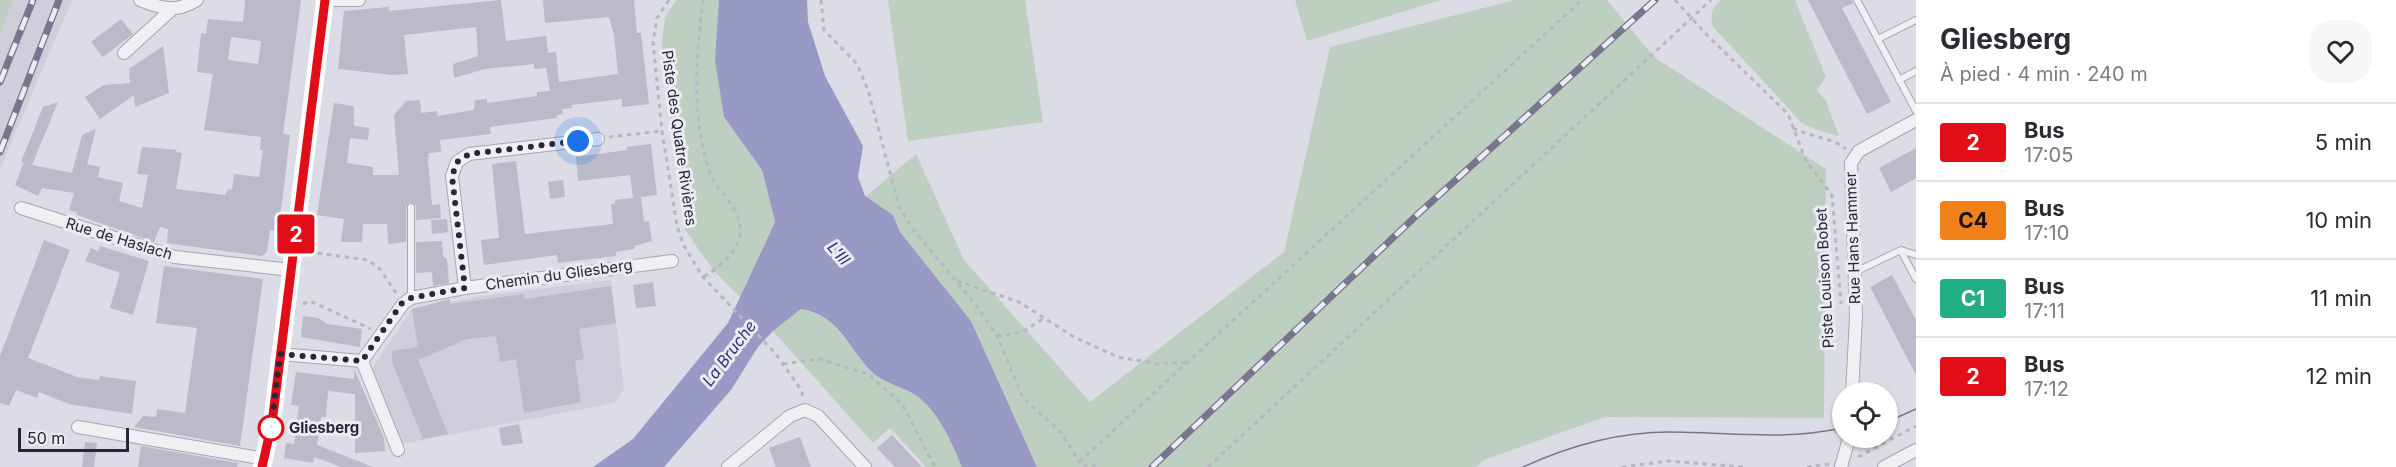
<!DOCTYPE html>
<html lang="fr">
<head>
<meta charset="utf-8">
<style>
	:root { --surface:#fff; --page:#f7f7f7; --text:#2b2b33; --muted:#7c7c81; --line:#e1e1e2 }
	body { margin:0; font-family:Inter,sans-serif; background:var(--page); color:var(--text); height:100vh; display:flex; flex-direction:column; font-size:22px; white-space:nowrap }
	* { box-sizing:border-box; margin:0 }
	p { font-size:20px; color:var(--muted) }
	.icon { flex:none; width:33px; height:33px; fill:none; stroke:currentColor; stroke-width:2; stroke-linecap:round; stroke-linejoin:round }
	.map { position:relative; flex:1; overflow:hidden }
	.sheet { display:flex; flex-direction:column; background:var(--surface); width:480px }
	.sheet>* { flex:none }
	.badge { padding:0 12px; border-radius:4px; font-size:21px; line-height:39px }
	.buttons { position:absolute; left:1832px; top:382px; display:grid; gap:12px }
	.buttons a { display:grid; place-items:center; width:66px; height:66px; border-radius:50%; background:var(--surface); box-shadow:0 2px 4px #0004; font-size:30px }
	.scale { position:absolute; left:18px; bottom:15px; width:111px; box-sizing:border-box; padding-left:6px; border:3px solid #28263b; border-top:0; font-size:16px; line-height:21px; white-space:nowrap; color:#28263b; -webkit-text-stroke:4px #ebebf4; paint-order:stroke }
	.you { position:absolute; width:30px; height:30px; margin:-15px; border:4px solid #fff; border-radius:50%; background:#1a73e8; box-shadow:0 0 0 9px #1a73e833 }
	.map>.badge { position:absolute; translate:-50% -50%; box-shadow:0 0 0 3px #fff }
	.round { display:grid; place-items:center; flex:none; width:63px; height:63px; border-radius:24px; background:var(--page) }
	.headline { display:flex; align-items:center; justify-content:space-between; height:102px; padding:0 24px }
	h1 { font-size:28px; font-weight:700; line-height:45px }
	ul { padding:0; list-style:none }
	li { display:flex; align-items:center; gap:18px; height:78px; padding:0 24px; border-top:2px solid var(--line) }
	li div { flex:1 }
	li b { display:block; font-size:22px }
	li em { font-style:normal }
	li .badge { min-width:66px; font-weight:700; text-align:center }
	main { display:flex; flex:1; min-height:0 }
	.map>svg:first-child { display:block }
	.built { fill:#cfcedb }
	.green { fill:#bdcfc1 }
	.water { fill:#989ac5 }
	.building { fill:#babac8; fill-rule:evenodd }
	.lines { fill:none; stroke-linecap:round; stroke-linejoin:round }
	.service-casing { stroke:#a6a5b3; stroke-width:8 }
	.minor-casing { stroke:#a6a5b3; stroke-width:14 }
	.path { stroke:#b7b7c0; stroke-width:3; stroke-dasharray:4.5 4.5; stroke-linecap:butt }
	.service { stroke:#efeff4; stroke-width:6 }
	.minor { stroke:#efeff4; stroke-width:12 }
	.secondary { stroke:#fff; stroke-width:18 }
	.tram { stroke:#78768f; stroke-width:1.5 }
	.rail-casing { stroke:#78768f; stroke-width:7 }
	.rail { stroke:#ebebf4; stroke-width:4.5; stroke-dasharray:14; stroke-linecap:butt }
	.line-casing { stroke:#fff; stroke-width:14 }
	.line { stroke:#e10d19; stroke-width:9 }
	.walk { stroke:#28263b; stroke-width:6; stroke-dasharray:0 10.8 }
	.stop-dot { fill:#fff; stroke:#e10d19; stroke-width:3 }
	.labels { text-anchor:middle; stroke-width:6; stroke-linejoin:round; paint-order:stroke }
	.street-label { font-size:15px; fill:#28263b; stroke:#ebebf4 }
	.stop-label { font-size:15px; font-weight:bold; fill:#28263b; stroke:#ebebf4; text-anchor:start }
	.water-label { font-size:16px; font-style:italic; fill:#32336d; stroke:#ebebf4 }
</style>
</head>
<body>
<main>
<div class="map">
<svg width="1916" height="467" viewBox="0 0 1916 467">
	<rect width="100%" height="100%" fill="#dcdce6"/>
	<path class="built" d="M13,0H72L0,169V35Z
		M611,280L624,389L614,403L402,444L373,373L374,365L412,309L482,296Z"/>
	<path class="green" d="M0,0H13L0,35Z
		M676,0H719L724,117L762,170L775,222L740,297L714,271L685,230L662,43L665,18Z
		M888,0H1025L1043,122L908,141Z
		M1295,0H1441L1307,41Z
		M1515,0H1607L1654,57L1826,169L1824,418L1605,417L1484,460L1476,467H1037L971,321L900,232L893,215L865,197L916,154L964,260L1090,402L1284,252L1330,47Z
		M1721,0H1795L1826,77L1817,90L1826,101L1839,136L1817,130L1801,122L1713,27C1710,15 1711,8 1721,0Z
		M801,309C841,317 846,348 872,372C882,382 902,387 914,394C937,408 952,443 962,467H926L890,428L873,443L773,331Z"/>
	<path class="water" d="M719,0H807L808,22L825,76L863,146L858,177L865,196L893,215L900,232L971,321L1037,467H962C952,443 937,408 914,394C902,387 882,382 872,372C847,348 841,316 801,309L773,331L758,347L731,390L664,467H593L633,439L728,323L775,222L762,170L724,117L715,60Z"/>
	<path class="building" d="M245,0H301L283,134L290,135L282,202L278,231L270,230L267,252L262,256L173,244L167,243L168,229L160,227L154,242L77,215V212L69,210L74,193L42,188L38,196L15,185L23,164H26L21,162L43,107L58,102L32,165L72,173L82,135L96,129L87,164L100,167L98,177L123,183L119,201L142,208L148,175L137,174L142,147L177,150L176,152L182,153L176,189L225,195L228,189L232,190L234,174L259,177L263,150H260L261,137L204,130L213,74L197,72L201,33L206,34L208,19L243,22ZM231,37L261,41L258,64L228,60Z
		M501,0L506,41L546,36L548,53L556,52L559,82L618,74L614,35L609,17L545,23L543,0H634L637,33H641L649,104L622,107V99L572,105V108L562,109L563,114L557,115V118L490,127L491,134L440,140L441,152L429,153L428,160L432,205L440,204L441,218L416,220V205L410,202L406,207V242L388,244L387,224H363L362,242H341L344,219L317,215L334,103L354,106V126L369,128L368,140L350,138L347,163L373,167V175H399L394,115L406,101L420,100L421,113L437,111L438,116L474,110L475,100L487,99V103L537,96V92L550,91L546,68L534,69V64L485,69L454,78L453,64L478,56L476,27L404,35L408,74L393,75L338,69L344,11L389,7V11Z
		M1808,0H1852L1853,3L1842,8L1891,102L1867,114Z
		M121,19L133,34L103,57L91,42Z
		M163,46L169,93L135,107L134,95L100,119L85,97L104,85L130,83L129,69Z
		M651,144L657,195L633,198L630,175L578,181L576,157L627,150L626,147Z
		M1916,148V178L1891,192L1879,168Z
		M516,161L525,234L613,224L611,204H615V200L641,197L644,222L649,221L652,241L635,246L634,249L616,252V256L558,263L557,255L484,265L481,240L499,238L492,164Z
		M563,180L565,197L550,199L548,182Z
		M447,219L448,232L432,234L431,220Z
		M44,240L70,250L28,358L77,377L99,380L100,376L136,381L132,414L69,404L39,392L37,398L16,390L9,406L0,403V356Z
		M442,241L443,256L447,259L449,283L433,286L432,272L416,273V242Z
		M100,246L149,261L133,315L110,308L120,273L85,261L91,248L98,251Z
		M164,266L263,279L240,446L134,427L143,416L156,417L157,409L185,413L197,328L156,323Z
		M1892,275L1916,320V375L1870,287Z
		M653,282L656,306L636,308L633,285Z
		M611,286L616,323L579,329L584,359L575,361L581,402L524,413L516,359L500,362L496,336L467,339L418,360L448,434L423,439L392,362V351L418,347L412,309L450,299V304L524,294L525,299Z
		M303,316L318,318L327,324L362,329L360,347L301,337Z
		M354,369L384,438L385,451L355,453V394L328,391L326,417H321L317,445L373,467H341L314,457L313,463L284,458L286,443L294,444L299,406L291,405L296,372L354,379Z
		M519,424L523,443L502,446L499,428Z
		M892,435L922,467H895L877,448Z
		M800,437L811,467H776L769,448Z
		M85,442L97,443L94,467H82Z
		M141,446L238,463L237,467H138Z"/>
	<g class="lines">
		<defs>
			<path id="service" d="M1857,0L1916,111
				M1878,39L1916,20
				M1899,80L1916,71
				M411,207V298
				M1901,251L1916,279
				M1855,272L1901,250L1916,255"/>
			<path id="minor" d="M140,0C162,9 176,13 197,0
				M325,0H359
				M124,53L171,10
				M21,208L175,257L291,270
				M465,288L452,176L457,162L469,154L598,139
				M280,354L362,361L403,304L411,298L465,288L672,261
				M362,361L398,450
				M1852,393L1856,317L1851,163L1859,151L1916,120
				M78,427L265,459
				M728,467L790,416L805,410L818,416L865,467
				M1841,467L1849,438
				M1884,467L1916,450"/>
		</defs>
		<use href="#service" class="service-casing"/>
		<use href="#minor" class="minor-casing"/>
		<path class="path" d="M669,0L657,18L653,43L662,131L677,226L684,246L703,277L775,353L802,391L803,399
			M703,0C696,57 691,118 710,173C717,193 742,206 740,233C738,252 719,268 703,277
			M821,0L824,30L857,64L868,90L899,206L912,228L976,305L997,336L1023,398L1061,432L1082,467
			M1675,0L1707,35L1788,114L1806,161L1832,195L1841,304
			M1793,128C1810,137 1831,137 1846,149
			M609,137L662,131
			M309,252L368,260L380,269L396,293
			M957,281L1019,302L1074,337L1118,357L1158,364L1187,362
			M303,304L310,301L371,329
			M997,336L1023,332L1044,318
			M783,364L819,359L868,374L902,404L935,467
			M1836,433L1839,398
			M1858,457L1916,426
			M1095,467L1094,465L1087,467L1080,461L1582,0
			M1208,467L1711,0
			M1622,467L1668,461L1745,467
			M1807,467L1829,464"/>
		<use href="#service" class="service"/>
		<use href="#minor" class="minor"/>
		<path class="secondary" d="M262,467L272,423L325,0"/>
		<path class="tram" d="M1887,422L1916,409
			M1523,467C1569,446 1618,432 1669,432C1728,432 1783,441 1842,428"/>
		<defs>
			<path id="rail" d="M0,82L33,0
				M0,152L59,0
				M1152,467L1418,214L1655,0"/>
		</defs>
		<use href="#rail" class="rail-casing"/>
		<use href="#rail" class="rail"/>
	</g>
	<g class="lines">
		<defs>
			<path id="line" d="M262,467L272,423L325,0"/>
		</defs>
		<use href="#line" class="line-casing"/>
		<use href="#line" class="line"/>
		<path class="walk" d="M271,428L280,354L362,361L402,303L411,298L465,288L452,176L457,162L469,154L578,141"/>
	</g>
	<circle class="stop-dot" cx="271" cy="428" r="12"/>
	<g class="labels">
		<g class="street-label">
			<text transform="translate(679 138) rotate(82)" y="5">Piste des Quatre Rivières</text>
			<text transform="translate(1853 238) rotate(-92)" y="5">Rue Hans Hammer</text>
			<text transform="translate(119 239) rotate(17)" y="5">Rue de Haslach</text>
			<text transform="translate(559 275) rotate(-8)" y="5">Chemin du Gliesberg</text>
			<text transform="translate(1825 278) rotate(-93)" y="5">Piste Louison Bobet</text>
		</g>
		<g class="stop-label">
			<text x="289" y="433">Gliesberg</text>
		</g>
		<g class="water-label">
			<text transform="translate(839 253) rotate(49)" y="6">L'Ill</text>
			<text transform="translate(729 353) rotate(-53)" y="6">La Bruche</text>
		</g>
	</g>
</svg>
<div class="buttons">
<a><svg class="icon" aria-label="locate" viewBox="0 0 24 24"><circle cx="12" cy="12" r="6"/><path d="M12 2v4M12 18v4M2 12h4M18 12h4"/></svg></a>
</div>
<div class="scale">50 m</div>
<div class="you" style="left:578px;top:141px"></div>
<b class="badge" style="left:296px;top:234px;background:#e10d19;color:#fff">2</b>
</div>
<section class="sheet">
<div class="headline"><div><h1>Gliesberg</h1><p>À pied · 4 min · 240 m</p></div><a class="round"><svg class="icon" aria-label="heart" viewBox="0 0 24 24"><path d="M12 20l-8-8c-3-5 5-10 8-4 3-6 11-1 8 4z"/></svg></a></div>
<ul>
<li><span class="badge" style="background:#e10d19;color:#fff">2</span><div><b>Bus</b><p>17:05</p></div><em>5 min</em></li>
<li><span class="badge" style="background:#f08118;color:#111">C4</span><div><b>Bus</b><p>17:10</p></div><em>10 min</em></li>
<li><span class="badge" style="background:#22ae84;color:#fff">C1</span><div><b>Bus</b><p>17:11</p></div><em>11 min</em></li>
<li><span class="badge" style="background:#e10d19;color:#fff">2</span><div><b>Bus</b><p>17:12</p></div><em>12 min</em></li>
</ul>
</section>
</main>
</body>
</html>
